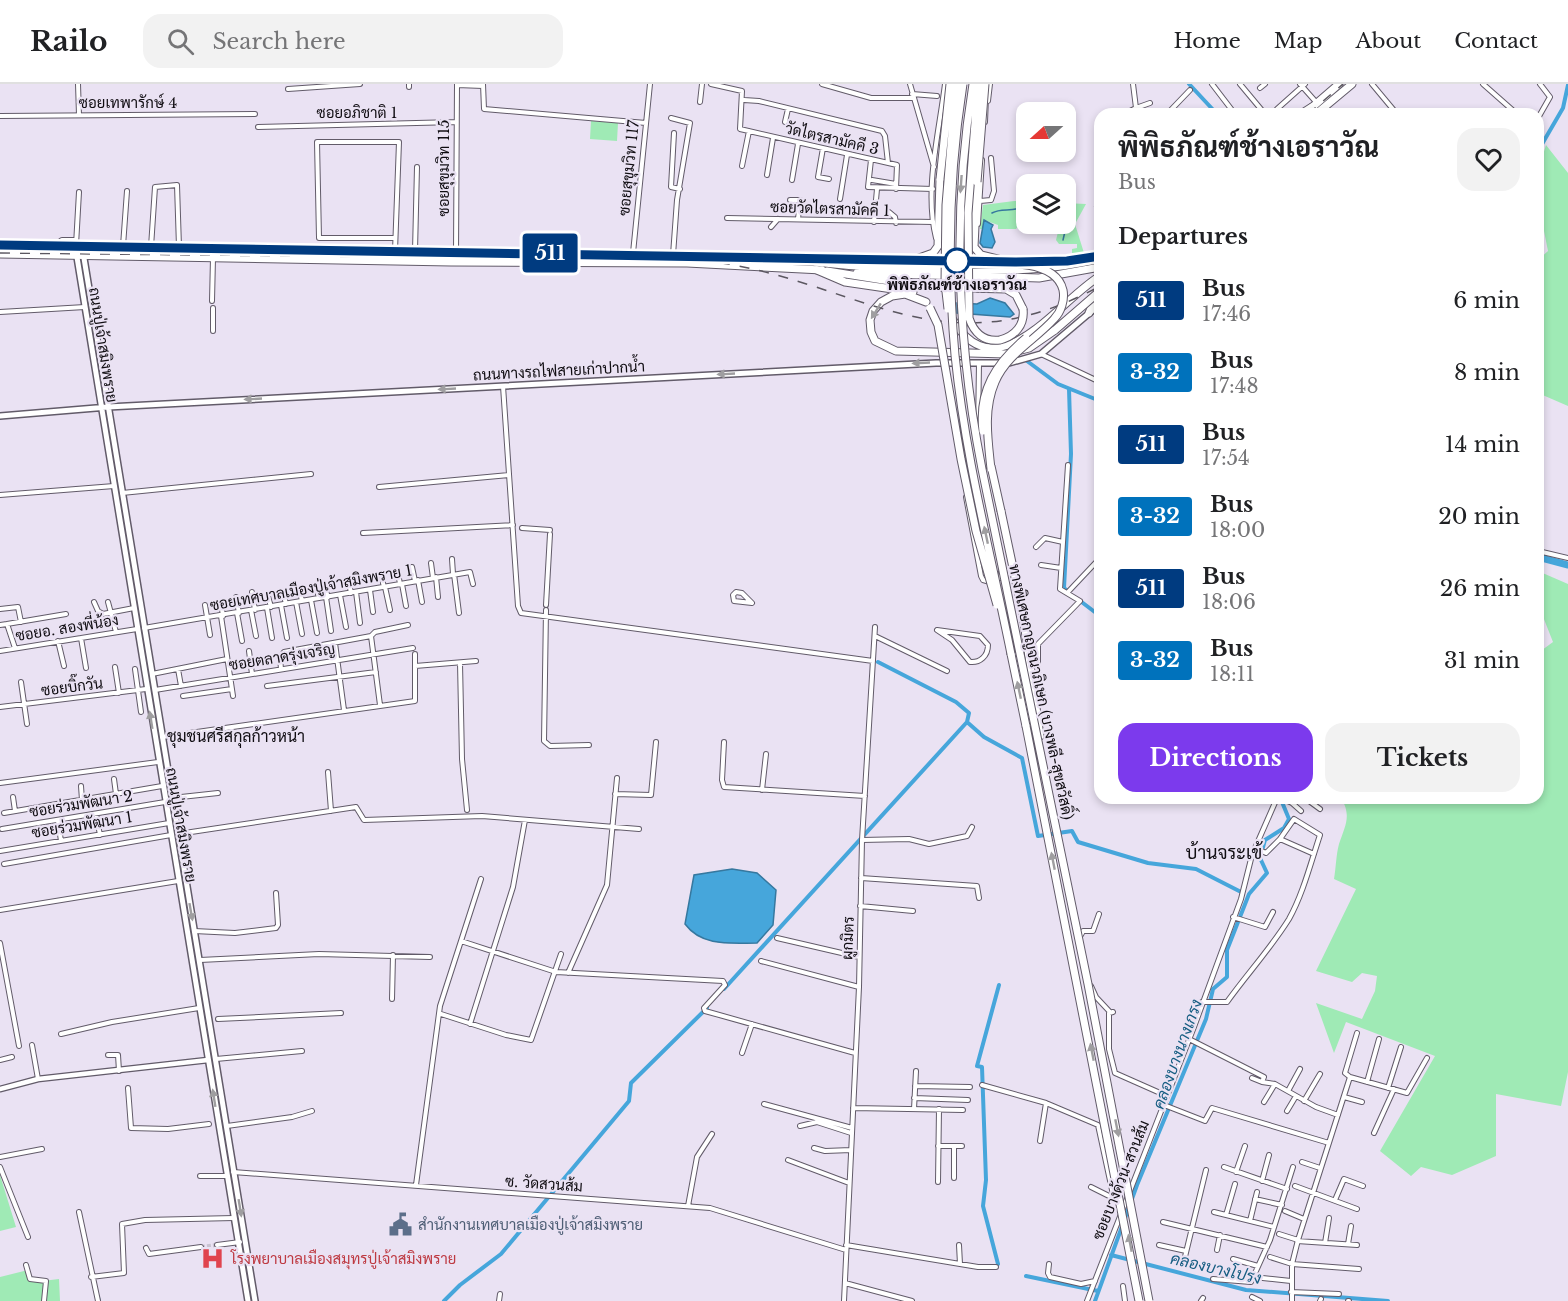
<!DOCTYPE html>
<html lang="en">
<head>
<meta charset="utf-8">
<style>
	:root { --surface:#fff; --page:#f2f2f2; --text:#202124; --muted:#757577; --line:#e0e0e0; --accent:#7c3aed }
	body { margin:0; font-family:"Libre Baskerville",Sarabun,serif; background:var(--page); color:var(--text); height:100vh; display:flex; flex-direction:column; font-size:22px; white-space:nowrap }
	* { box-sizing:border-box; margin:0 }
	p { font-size:20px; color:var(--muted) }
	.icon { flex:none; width:33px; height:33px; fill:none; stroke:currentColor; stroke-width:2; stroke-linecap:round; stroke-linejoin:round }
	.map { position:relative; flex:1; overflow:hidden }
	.sheet { position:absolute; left:1094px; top:24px; width:450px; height:696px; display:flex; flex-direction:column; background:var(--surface); border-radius:18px; box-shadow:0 3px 9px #0003 }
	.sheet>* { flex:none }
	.badge { padding:0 12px; border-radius:4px; font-size:21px; line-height:39px }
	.needle { width:39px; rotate:249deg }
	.tools { position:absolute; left:1016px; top:18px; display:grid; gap:12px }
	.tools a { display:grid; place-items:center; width:60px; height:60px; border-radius:12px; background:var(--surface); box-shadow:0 3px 9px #0003; font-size:30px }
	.map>.badge { position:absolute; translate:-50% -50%; box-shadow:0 0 0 3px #fff }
	h2 { padding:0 24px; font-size:22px; line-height:54px }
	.round { display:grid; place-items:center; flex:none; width:63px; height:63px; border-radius:18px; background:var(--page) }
	.overview { display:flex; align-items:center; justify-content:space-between; height:102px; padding:0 24px }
	h1 { font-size:28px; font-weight:700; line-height:45px }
	.action { display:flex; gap:12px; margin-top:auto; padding:12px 24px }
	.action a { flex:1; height:69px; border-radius:18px; background:var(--accent); color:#fff; font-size:24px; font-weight:700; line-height:69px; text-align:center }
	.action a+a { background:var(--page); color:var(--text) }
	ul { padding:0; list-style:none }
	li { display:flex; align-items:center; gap:18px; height:72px; padding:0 24px }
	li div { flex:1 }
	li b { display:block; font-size:22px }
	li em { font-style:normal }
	li .badge { min-width:66px; font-weight:700; text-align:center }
	header { display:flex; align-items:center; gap:36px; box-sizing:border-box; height:84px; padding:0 30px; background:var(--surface); border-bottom:2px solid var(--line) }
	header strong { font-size:28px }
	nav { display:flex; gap:33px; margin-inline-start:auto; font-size:21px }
	.search { width:420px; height:54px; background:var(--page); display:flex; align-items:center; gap:15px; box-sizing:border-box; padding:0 21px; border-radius:18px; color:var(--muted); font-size:22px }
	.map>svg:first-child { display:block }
	.green { fill:#9feab5 }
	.water { fill:#46a6db; stroke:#36789f; stroke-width:1.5 }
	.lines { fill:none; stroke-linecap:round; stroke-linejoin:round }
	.stream { stroke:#36789f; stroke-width:1.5 }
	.canal { stroke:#46a6db; stroke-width:4 }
	.river { stroke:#46a6db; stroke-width:7 }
	.minor-tunnel { stroke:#c9c2d1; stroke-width:4; stroke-dasharray:4 2; stroke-linecap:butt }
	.minor-casing { stroke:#625b69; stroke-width:6 }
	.tertiary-casing { stroke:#625b69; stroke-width:7 }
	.secondary-casing { stroke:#625b69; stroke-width:8 }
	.trunk-casing { stroke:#625b69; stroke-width:9 }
	.motorway-casing { stroke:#625b69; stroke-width:9 }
	.minor { stroke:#fff; stroke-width:4 }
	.tertiary { stroke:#fff; stroke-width:4.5 }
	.secondary { stroke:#fff; stroke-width:5 }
	.trunk { stroke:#fff; stroke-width:7 }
	.motorway { stroke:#fff; stroke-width:7 }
	.rail { stroke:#5b5760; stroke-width:1.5; stroke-dasharray:10 10; stroke-linecap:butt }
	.motorway-bridge-casing { stroke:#625b69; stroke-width:9; stroke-linecap:butt }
	.motorway-bridge { stroke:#fff; stroke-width:7 }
	.oneway { fill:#9f9ea0 }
	.line-casing { stroke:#fff; stroke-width:14 }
	.line { stroke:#003b80; stroke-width:9 }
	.stop-dot { fill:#fff; stroke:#003b80; stroke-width:3 }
	.labels { text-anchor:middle; stroke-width:4.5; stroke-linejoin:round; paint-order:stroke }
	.street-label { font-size:15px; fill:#100d12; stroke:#eae2f3 }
	.stop-label { font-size:15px; font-weight:bold; fill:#100d12; stroke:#eae2f3 }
	.service-label { font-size:15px; fill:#4e5e75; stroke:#eae2f3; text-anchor:start }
	.health-label { font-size:15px; fill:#be3a42; stroke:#eae2f3; text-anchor:start }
	.neighbourhood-label { font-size:16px; fill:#100d12; stroke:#eae2f3 }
	.water-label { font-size:16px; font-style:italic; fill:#165d82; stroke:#eae2f3 }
	.quarter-label { font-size:18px; fill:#100d12; stroke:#eae2f3 }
</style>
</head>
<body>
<header>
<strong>Railo</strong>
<div class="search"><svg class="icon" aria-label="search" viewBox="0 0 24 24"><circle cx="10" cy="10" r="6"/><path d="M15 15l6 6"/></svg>Search here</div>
<nav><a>Home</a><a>Map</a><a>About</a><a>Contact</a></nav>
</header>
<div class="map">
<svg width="1568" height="1217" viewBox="0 0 1568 1217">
	<rect width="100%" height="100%" fill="#eae2f3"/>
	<path class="green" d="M591,37L618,39L617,57L590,55Z
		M1546,61L1568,89V322L1538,309V176L1548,167L1543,142L1538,140V87Z
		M1014,117H1026V140H1031L1035,147L1028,146L1022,137L1016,145H998V141L984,136V145H980L983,121Z
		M1065,119L1086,120L1075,140L1084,169H1072V165L1077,164V160H1059L1056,156L1060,140H1065Z
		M1538,487L1568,500V988L1561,1022L1496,1010V1072L1452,1091L1421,1083L1411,1092L1380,1067L1435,972L1346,938L1334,969L1316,919L1362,935L1375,907L1377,892L1362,889L1352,898L1316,887L1356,805L1334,795C1336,784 1336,771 1339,760C1345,742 1352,732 1341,714H1538V569L1553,558L1538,520Z
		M0,1091L16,1143L0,1147Z
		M28,1186L34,1198L59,1195L60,1217H0V1193Z"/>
	<path class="water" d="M984,136L993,141L991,145L995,158L992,164L983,163L980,159Z
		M990,214L1005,219L1014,230L1010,233L957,229V219L977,220Z
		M732,785L757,789L776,806L773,841L757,859C731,859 702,863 685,840L694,791Z"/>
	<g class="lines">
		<path class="stream" d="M992,129C1002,123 1011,129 1026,122
			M1063,156L1069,130L1065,123
			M99,1212L100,1217"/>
		<path class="canal" d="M1189,0L1217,30
			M1538,67L1563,24L1568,1
			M1027,277L1058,300L1100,317
			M1069,508L1064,504L1071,370L1069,305
			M1079,516L1100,532
			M967,638L984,653L1022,674L1038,752L1072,747L1078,758L1148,779L1196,785L1243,809
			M724,905L967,638L969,629L956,618L878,578
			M1111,1171L1246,1206L1388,1217
			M998,1180L983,1122L986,1096L982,983L977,982L999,901
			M1026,1192L1098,1207
			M444,1217L460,1201L501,1170L629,1017L631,999L707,924
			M1095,1217L1137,1101L1206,935L1213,905L1227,893V866L1249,810L1267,789L1260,774L1265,756L1284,744L1289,735L1282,718L1283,714"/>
		<path class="river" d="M1538,473L1568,481"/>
		<path class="minor-tunnel" d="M201,1163L217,1161"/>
		<defs>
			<path id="minor" d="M78,0L79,31
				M483,0L484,25L646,39
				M711,0L742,7L740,45L897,81L896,105
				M822,0L871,14H913
				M910,0L934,83
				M1212,0L1235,30
				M1240,0L1265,30
				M1300,0L1316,18
				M1372,0L1397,30
				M1483,0L1517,30
				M457,1L483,2
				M409,3V0
				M1260,4L1265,0
				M288,5L360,0
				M912,10L937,12
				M744,16L759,17L882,47L885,52L888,79
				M988,17L990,0
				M700,18L702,0
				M1136,24L1150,19
				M1277,25L1305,0
				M1124,30L1136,24L1133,0
				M1167,30L1190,6
				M0,32L255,30
				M671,34L690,39L677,116L673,171
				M1538,34L1550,13L1540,0
				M785,38L788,25
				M985,38L986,13
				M258,43L456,38
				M674,49L671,103L680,105
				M823,64L818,93L829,95
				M871,76L868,103L933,105
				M742,82L749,47
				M767,91L773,54
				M792,96L798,60
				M872,96L896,100
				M840,115L847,71
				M790,116H800L798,135
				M980,117L991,116L994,107L991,74
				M1097,123L1100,128
				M889,128L895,133L896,139
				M727,134L933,138
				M874,138L877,105
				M978,140L982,76
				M771,143L778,135
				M936,154C924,106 939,49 945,0
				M55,161L62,156H76
				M76,161L79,108
				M123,162L127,107
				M151,163L155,103L177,101L179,163
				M395,167L399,58H317L319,154H395
				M415,167L417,83
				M456,168L457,0
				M633,169L650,0
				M212,217L213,174
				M213,224V247
				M0,228L85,223
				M1041,270L1100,298
				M503,302L518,522L521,529L873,577
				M978,347L979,279
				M1100,368V405
				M379,403L509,391
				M122,409L311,390
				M0,411L114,402
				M966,413L981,492L983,496L990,498L1000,494L1001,488
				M522,444L550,446
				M363,449L513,441
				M1036,463L1045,454L1063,458
				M1538,467L1568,474
				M452,475L453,490
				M431,479L433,494
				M1041,481L1061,484
				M412,483L415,497
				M398,489L400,500
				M454,490L459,529
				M436,493L438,513
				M382,495L384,503
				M418,496L422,518
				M323,499L328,513
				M349,499L351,509
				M402,500L406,522
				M316,502L319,514
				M385,503L390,526
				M370,506L373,528
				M252,508L255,526
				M283,508L286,520
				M300,508L302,517
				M356,508L360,539
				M736,508L742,509L752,519L734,517L733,511Z
				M1068,508L1100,474
				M340,511L346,543
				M268,512L271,523
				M236,513L239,529
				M326,513L331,547
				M311,516L317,549
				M94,518L98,527L103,530L134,524
				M108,518L116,548
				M296,518L302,550
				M221,519L223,532
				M205,521L210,551
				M281,521L287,554
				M546,521L550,450
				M267,524L272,554
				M0,525L18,523L21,538
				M251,526L256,552
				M546,526L544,657L550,662L589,661
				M237,529L242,557
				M221,532L233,612
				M7,540L66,530
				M0,541L7,540L15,564
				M144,544L470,488L473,500
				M937,546L980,552L988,561C988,572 980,579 970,578L952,556Z
				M371,552L380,621
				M875,552L947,587
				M81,554L86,584
				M58,557L64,582
				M335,559L344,626
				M0,567L137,545
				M249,567L252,590
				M460,579L462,675L467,726
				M415,582V570
				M115,583L119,609
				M135,585L141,628
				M178,585L181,602
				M281,585L280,574L284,568L371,552L375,548L408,541
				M152,590L227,575
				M21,598L27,640
				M267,602L376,588
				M155,606L413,564
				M183,612L232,605
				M1045,619L1038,586V560L1080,517L1060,505L1068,381
				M0,623L146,605
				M162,653L415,617V582L476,577
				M724,658L722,696L724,703L865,712
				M328,688L331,727
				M114,695L116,710
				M0,699L158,678
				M81,702L82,716
				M762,706L766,670
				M615,710L651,711L656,658
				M13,713L15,727
				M172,714L218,709
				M1269,714L1276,717
				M1281,714L1292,719L1297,714
				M1305,714L1320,725
				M1292,719L1301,727
				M4,729L162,702
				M96,730L100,751
				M58,737L61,757
				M2,745L165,718
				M178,750L356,723L364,736L482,732L639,745
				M862,756L909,755L929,760L967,752L972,743
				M1255,764L1266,769L1280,755
				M0,767L169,739
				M4,780L171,751
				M861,794L977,802L979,814
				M860,822L913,827
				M0,826L178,797
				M1233,833L1265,843L1273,828
				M194,847L235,849L276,844L278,841L276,809
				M1081,851L1083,847H1093L1099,830
				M777,854L859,873
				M461,857L556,888L723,897L725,901L704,924L705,927L855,969
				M0,859L19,962
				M200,876L319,870L430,873
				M761,877L859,903
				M568,889L607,801L617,694
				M1091,902L1096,913L1110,928
				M392,915L393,871
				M1202,918H1227C1247,890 1271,864 1289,835C1303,810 1311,778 1320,751L1294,735L1280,755L1314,770
				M1113,928L1109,929V965L1115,989L1167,1012
				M441,930L506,951L531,956L561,870
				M218,935L341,929
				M470,940L513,803L525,736
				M61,950L112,938L199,924
				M1189,955L1264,993L1262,998L1275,1000L1316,1023L1338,1031
				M32,961L38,995
				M742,969L752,940
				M108,971H118L119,987
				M216,975L302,967
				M0,976L12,973
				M1350,993L1345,989L1357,949
				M1252,994L1262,998
				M1367,998L1379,955
				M982,1001L1046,1019L1098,1041L1114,1115
				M915,1002L970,1003
				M128,1004L131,1044L168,1045L209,1040
				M1388,1004L1401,963
				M1288,1007L1300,985
				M1344,1013L1362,1018
				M914,1014L968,1016
				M1304,1017L1320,990
				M1264,1018L1275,1000
				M764,1020L852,1044
				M1164,1021L1205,1037L1212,1024L1329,1059
				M853,1024L963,1026
				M914,1025L916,987
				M1287,1027L1296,1012
				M227,1042L292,1033L312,1027
				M800,1042L817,1038L851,1049
				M1374,1049L1394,1005
				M1040,1057L1046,1019
				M938,1062H962
				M814,1064L825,1067L851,1066
				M0,1073L42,1065
				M788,1076L849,1099
				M1302,1078L1320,1084
				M0,1083L28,1153
				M1224,1083L1287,1105
				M233,1088L710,1124L846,1166
				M1236,1088L1245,1062
				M200,1092H227
				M954,1094V1062
				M1262,1097L1269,1071
				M938,1098L939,1025
				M416,1101L440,922L481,795
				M1295,1102L1357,1125
				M1091,1103L1115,1115
				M1255,1115L1282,1121
				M1335,1116L1344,1095L1363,1102
				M688,1122L697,1073L712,1050
				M1285,1127L1304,1135
				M79,1128L98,1217
				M1214,1128L1274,1143
				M1226,1131L1235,1100
				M1250,1137L1257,1108
				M1163,1138L1267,1163
				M1279,1150L1298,1156
				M1297,1157L1357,1161
				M1325,1159L1329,1134
				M1348,1160L1351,1142
				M217,1161L240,1158
				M846,1161L978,1183H996
				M959,1161L960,1180
				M1159,1161L1186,1167
				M146,1164L149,1170L201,1163
				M1217,1166L1220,1151
				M1270,1173L1292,1180L1359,1185
				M1233,1175L1258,1182
				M1049,1180L1048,1189L1050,1193L1081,1200L1095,1197
				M26,1181L30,1195L46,1197L44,1217
				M1183,1181L1206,1086
				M91,1193L124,1189L122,1140L145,1136L234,1134
				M1253,1193L1291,1197
				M1213,1195L1251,1198L1270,1156L1293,1083
				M845,1199L912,1217
				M1123,1202L1125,1217
				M1291,1208L1339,1210
				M1252,1213L1260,1217
				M499,1217L500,1210
				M844,1217L859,903L862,756L875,543
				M1087,1217L1194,943L1241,815L1252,771L1277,714
				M1201,1217L1203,1214
				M1292,1217V1180L1298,1156L1350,993L1407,1009L1427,974
				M1320,1217L1321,1215
				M1348,1217H1349"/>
			<path id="tertiary" d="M0,1005L38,995L208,976"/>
			<path id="secondary" d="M75,161L248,1217
				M82,162L255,1217
				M0,332L108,323L936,279H1009L1041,270L1100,220"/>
			<path id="trunk" d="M1309,26L1339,0
				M1316,30L1352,0
				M0,161L633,170L795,175
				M0,170L451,178L687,179L822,186
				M815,178C863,184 911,185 959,186C1006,187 1050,187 1097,175
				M857,189L1039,194L1100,183"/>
			<path id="motorway" d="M1301,30L1312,23
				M977,98L974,163L981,171L1006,177
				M919,174L933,169L938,162L940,95
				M792,175L974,178
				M1021,178L1067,177L1100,172
				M817,186L845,198L913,208
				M827,187L927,203L1006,205L1016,211L1023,225
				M926,218L905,210L892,212L881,218L873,227L870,236L871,248L875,257L896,267L1006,270L1029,264L1055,246
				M1089,229L1100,202
				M953,236C997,310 1058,217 1100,192
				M1001,427L1023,531L1040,652
				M1011,570L1026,642"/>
		</defs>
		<use href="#minor" class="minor-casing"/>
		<use href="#tertiary" class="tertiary-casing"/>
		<use href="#secondary" class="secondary-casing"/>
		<use href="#trunk" class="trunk-casing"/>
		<use href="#motorway" class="motorway-casing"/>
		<use href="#minor" class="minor"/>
		<use href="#tertiary" class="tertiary"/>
		<use href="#secondary" class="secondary"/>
		<use href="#trunk" class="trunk"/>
		<use href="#motorway" class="motorway"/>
		<path class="rail" d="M1308,30L1343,0
			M0,169L698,176C854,191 936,292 1100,202"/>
		<defs>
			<path id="motorway-bridge" d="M963,0C949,89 947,181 955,271C965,372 991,471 1011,570
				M973,0C952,129 957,257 982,385L1088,900L1149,1217
				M978,0L968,129L969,234C974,249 984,258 1000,256C1015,252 1025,241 1023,225
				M940,95L950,0
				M977,98L985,0
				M959,181C987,181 1054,170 1063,206C1065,216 1061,228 1054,235C1034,257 1007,270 995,298C983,326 988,356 991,385
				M930,224L938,241L961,375L976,447L997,521
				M948,225L945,199L946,121L956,0
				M1055,246L1100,207
				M983,347C978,307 996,279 1026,254
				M991,382L1001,427
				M1026,642L1139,1217"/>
		</defs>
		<use href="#motorway-bridge" class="motorway-bridge-casing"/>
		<use href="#motorway-bridge" class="motorway-bridge"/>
	</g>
	<defs><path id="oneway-solid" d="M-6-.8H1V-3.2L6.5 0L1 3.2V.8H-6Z" transform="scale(1.5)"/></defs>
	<g class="oneway">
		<use href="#oneway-solid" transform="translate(961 100) rotate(94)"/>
		<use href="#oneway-solid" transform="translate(876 227) rotate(122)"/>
		<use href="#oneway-solid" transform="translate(921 279) rotate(177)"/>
		<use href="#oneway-solid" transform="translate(726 290) rotate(177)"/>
		<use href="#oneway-solid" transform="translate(447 305) rotate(177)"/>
		<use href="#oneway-solid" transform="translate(253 315) rotate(177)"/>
		<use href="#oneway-solid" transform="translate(986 451) rotate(-102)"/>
		<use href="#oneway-solid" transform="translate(1019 606) rotate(-102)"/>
		<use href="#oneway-solid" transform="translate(151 636) rotate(-99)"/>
		<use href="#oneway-solid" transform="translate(1053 777) rotate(-101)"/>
		<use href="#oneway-solid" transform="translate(191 828) rotate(80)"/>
		<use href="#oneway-solid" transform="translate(1092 968) rotate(-101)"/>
		<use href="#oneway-solid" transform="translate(214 1014) rotate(-99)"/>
		<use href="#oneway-solid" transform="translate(1117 1044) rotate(79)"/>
		<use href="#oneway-solid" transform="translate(240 1124) rotate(81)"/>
		<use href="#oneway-solid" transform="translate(1130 1159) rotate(-101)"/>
	</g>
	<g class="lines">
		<defs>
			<path id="line" d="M0,161L1015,178L1067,177L1100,172"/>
		</defs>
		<use href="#line" class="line-casing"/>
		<use href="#line" class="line"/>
	</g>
	<defs>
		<symbol id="civic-bare" viewBox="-9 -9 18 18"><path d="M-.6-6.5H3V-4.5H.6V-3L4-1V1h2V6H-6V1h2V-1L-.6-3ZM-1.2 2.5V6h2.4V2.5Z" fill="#5c6f8a" stroke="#eae2f3" stroke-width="2.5" paint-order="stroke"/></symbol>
		<symbol id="hospital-bare" viewBox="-9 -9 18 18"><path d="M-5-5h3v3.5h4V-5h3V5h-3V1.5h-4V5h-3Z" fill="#e0444e" stroke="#eae2f3" stroke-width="2.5" paint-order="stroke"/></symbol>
	</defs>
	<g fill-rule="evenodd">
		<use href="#civic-bare" x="384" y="1124" width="33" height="33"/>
		<use href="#hospital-bare" x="196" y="1158" width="33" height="33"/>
	</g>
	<circle class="stop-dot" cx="957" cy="177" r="12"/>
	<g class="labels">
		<g class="street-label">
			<text x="128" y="24">ซอยเทพารักษ์ 4</text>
			<text x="357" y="34">ซอยอภิชาติ 1</text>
			<text transform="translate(832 55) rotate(13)" y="5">วัดไตรสามัคคี 3</text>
			<text transform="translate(444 84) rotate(-90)" y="5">ซอยสุขุมวิท 115</text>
			<text transform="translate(629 84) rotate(-84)" y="5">ซอยสุขุมวิท 117</text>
			<text transform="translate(830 125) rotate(2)" y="5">ซอยวัดไตรสามัคคี 1</text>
			<text transform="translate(103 261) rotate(81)" y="5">ถนนปู่เจ้าสมิงพราย</text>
			<text transform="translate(559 287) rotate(-3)" y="5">ถนนทางรถไฟสายเก่าปากน้ำ</text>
			<text transform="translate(311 504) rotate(-10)" y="5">ซอยเทศบาลเมืองปู่เจ้าสมิงพราย 1</text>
			<text transform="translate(67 544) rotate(-9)" y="5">ซอยอ. สองพี่น้อง</text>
			<text transform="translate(282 573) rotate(-9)" y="5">ซอยตลาดรุ่งเจริญ</text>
			<text transform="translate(72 603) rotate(-7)" y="5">ซอยบิ๊กวัน</text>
			<text transform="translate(1041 608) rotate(78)" y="5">ทางพิเศษกาญจนาภิเษก (บางพลี-สุขสวัสดิ์)</text>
			<text transform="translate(81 720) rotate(-9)" y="5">ซอยร่วมพัฒนา 2</text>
			<text transform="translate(82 741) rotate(-9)" y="5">ซอยร่วมพัฒนา 1</text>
			<text transform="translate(181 741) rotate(80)" y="5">ถนนปู่เจ้าสมิงพราย</text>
			<text transform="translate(848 854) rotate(-88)" y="5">ผูกมิตร</text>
			<text transform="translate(1121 1096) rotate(-68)" y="5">ซอยบางด้วน-สวนส้ม</text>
			<text transform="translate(544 1100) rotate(4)" y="5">ซ. วัดสวนส้ม</text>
		</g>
		<g class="stop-label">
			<text x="957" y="206">พิพิธภัณฑ์ช้างเอราวัณ</text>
		</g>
		<g class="service-label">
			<text x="418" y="1146">สำนักงานเทศบาลเมืองปู่เจ้าสมิงพราย</text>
		</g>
		<g class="health-label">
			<text x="231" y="1180">โรงพยาบาลเมืองสมุทรปู่เจ้าสมิงพราย</text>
		</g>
		<g class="neighbourhood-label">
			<text x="236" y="658">ชุมชนศรีสกุลก้าวหน้า</text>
		</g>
		<g class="water-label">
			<text transform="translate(1177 970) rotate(-70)" y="6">คลองบางนางเกรง</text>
			<text transform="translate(1216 1184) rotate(13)" y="6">คลองบางโปรง</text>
		</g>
		<g class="quarter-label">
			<text x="1224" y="775">บ้านจระเข้</text>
		</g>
	</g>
</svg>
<div class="tools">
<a><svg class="needle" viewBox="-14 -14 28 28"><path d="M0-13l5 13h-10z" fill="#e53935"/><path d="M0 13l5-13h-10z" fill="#757577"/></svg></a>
<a><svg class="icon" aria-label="layers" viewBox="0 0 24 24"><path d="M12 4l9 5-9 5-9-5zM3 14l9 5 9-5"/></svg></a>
</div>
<b class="badge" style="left:550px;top:169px;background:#003b80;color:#fff">511</b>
<section class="sheet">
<div class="overview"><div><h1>พิพิธภัณฑ์ช้างเอราวัณ</h1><p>Bus</p></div><a class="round"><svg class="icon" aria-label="heart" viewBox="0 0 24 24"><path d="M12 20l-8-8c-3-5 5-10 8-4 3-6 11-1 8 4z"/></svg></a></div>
<h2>Departures</h2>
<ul>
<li><span class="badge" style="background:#003b80;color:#fff">511</span><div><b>Bus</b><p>17:46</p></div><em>6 min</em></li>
<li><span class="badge" style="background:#0072bc;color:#fff">3-32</span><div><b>Bus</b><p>17:48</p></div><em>8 min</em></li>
<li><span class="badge" style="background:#003b80;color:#fff">511</span><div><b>Bus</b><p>17:54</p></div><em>14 min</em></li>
<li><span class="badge" style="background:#0072bc;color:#fff">3-32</span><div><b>Bus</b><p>18:00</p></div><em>20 min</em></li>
<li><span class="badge" style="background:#003b80;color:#fff">511</span><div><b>Bus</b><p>18:06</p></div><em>26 min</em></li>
<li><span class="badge" style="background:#0072bc;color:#fff">3-32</span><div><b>Bus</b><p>18:11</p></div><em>31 min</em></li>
</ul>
<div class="action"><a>Directions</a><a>Tickets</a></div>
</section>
</div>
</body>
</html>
